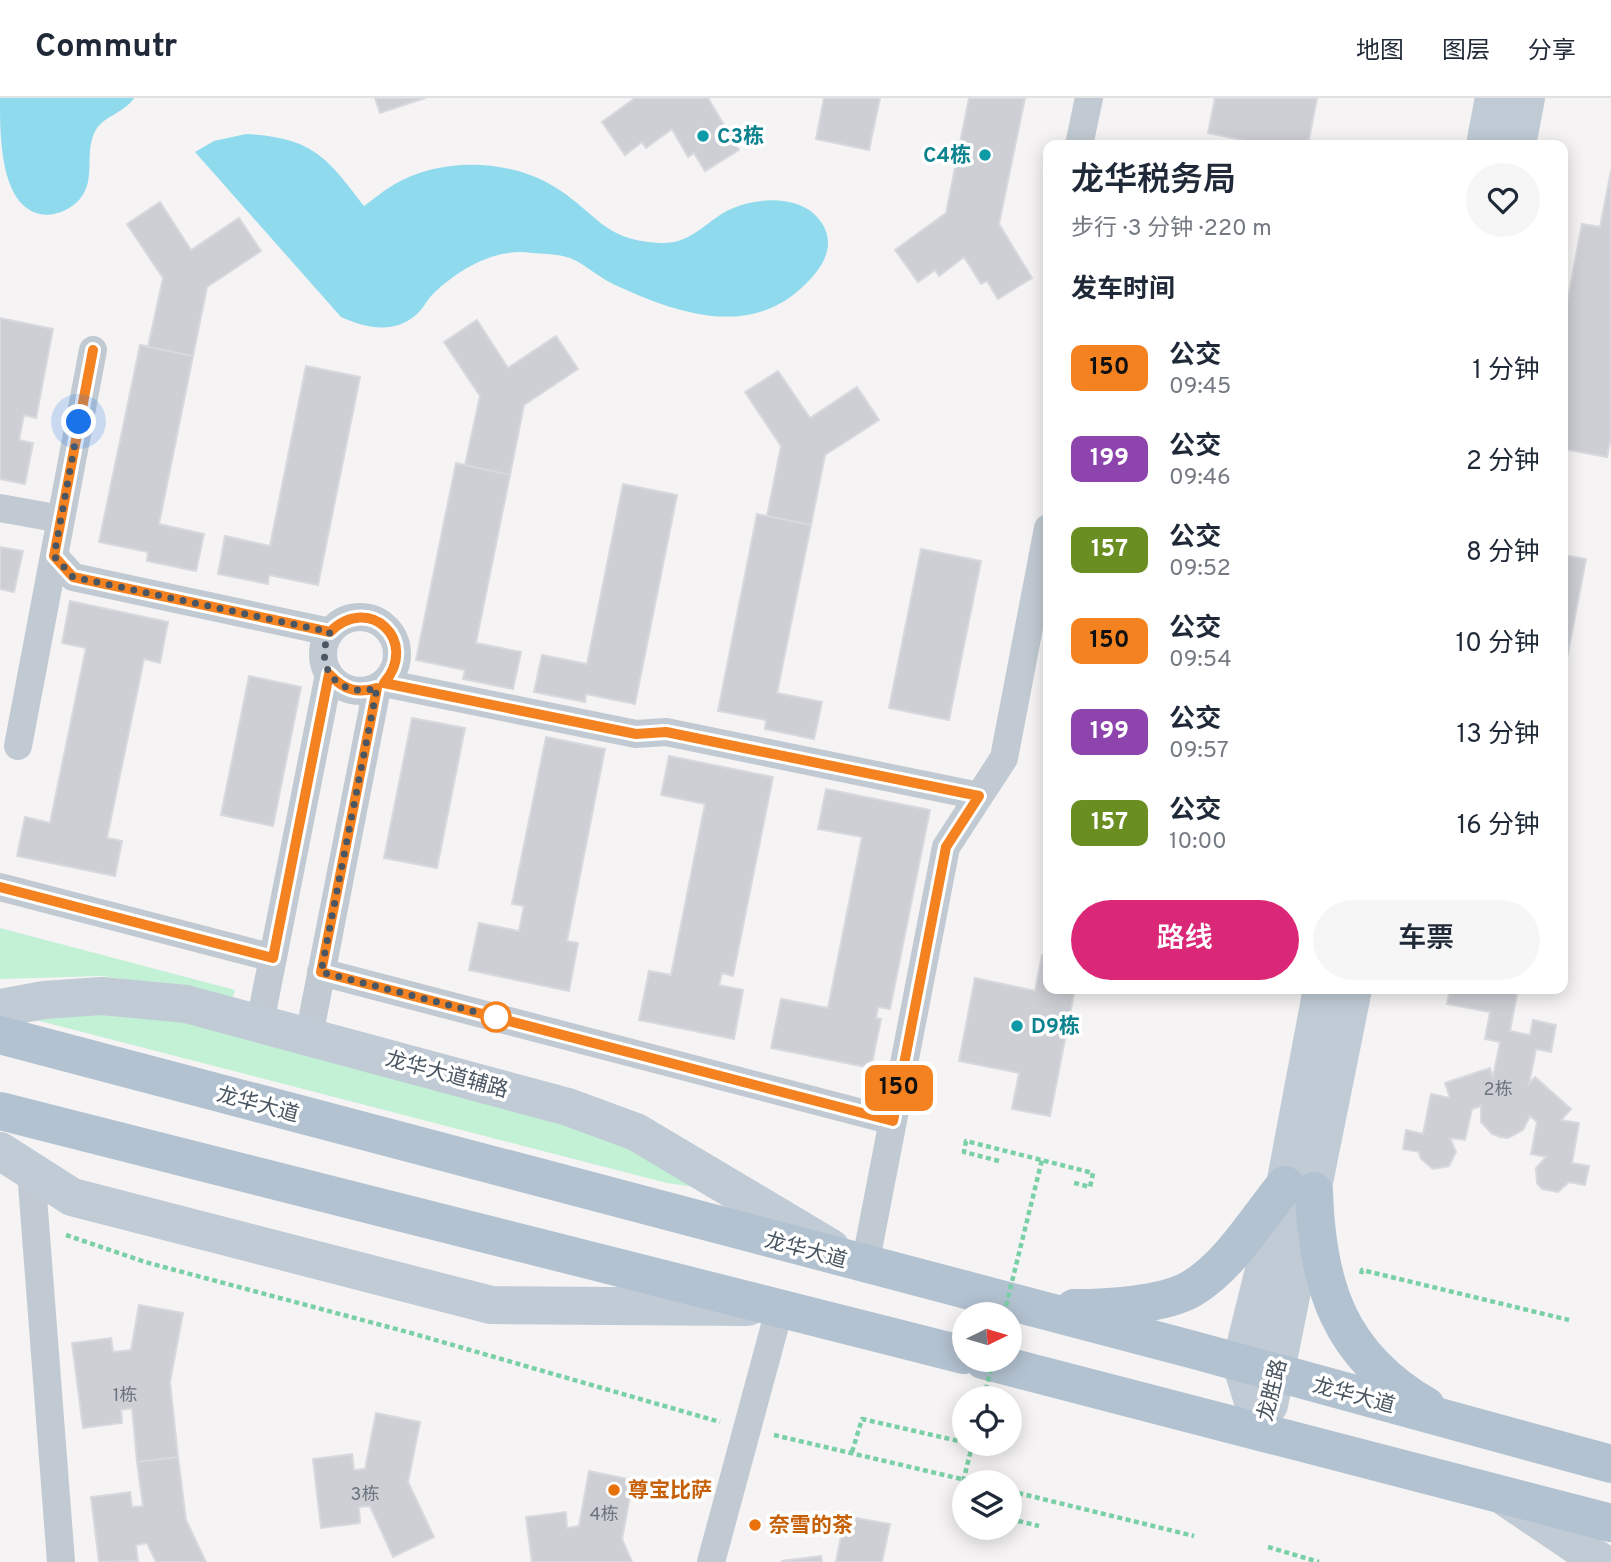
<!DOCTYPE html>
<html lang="zh">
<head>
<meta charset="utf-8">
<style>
	:root { --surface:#fff; --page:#f6f6f7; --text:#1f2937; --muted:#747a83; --line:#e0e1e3; --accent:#db2777 }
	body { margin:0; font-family:Overpass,"Noto Sans SC",sans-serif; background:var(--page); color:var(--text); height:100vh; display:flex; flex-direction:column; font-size:26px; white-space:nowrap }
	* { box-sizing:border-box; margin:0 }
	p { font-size:23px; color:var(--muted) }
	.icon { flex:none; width:38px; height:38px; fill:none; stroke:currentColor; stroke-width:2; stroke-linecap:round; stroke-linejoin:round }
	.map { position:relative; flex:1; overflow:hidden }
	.sheet { position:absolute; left:1043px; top:42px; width:525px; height:854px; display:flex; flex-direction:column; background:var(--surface); border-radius:14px; box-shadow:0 4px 18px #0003 }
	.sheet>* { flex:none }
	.badge { padding:0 14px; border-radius:10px; font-size:24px; line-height:46px }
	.needle { width:46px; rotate:85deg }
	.fabs { position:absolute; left:952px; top:1204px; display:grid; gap:14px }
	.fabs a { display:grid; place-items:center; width:70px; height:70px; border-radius:50%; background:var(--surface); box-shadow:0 4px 18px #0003; font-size:35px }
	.you { position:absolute; width:35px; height:35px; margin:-18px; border:5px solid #fff; border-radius:50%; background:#1a73e8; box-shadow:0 0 0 10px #1a73e833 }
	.map>.badge { position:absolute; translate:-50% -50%; box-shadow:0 0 0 4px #fff }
	h2 { padding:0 28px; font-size:26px; line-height:63px }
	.round { display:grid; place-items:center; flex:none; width:74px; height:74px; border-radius:37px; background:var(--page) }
	.overview { display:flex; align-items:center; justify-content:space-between; height:119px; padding:0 28px }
	h1 { font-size:33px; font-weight:600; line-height:52px }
	.primary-button { display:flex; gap:14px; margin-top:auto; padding:14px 28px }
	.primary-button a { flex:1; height:80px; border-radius:42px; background:var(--accent); color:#fff; font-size:28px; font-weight:600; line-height:80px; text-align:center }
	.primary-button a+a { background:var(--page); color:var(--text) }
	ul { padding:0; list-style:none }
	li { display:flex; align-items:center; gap:21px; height:91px; padding:0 28px }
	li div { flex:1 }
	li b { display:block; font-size:26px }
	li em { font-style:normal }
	li .badge { min-width:77px; font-weight:700; text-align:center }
	header { display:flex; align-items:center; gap:42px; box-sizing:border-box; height:98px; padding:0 35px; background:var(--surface); border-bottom:2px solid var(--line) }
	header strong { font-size:33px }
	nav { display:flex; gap:38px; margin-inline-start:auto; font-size:24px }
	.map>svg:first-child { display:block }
	.green { fill:#c3f1d5 }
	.water { fill:#90daee }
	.building { fill:#cdcfd5; stroke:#d7d9de; stroke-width:2 }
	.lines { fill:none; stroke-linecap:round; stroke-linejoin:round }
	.path { stroke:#7ad0a6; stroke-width:4.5; stroke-dasharray:5 3.5; stroke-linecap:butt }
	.street { stroke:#c1cad2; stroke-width:28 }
	.secondary { stroke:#c1cbd6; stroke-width:38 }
	.primary { stroke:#b3c2d1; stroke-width:38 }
	.path-bridge { stroke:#7ad0a6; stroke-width:4.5; stroke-dasharray:5 3.5; stroke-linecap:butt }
	.line-casing { stroke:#fff; stroke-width:16 }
	.line { stroke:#f58220; stroke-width:10 }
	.walk { stroke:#4a5661; stroke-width:7; stroke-dasharray:0 12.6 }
	.culture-dot { fill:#0f9aa8; stroke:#fff; stroke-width:2.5 }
	.stop-dot { fill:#fff; stroke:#f58220; stroke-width:3.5 }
	.food-dot { fill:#e8710a; stroke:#fff; stroke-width:2.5 }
	.labels { text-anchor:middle; stroke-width:7; stroke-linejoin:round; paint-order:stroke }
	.number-label { font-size:18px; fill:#6b747e }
	.culture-label { font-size:21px; font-weight:bold; fill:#0d838f; stroke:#fff; text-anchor:start }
	.street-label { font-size:21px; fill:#4a5661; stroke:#fff }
	.food-label { font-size:21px; font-weight:bold; fill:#c56008; stroke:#fff; text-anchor:start }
</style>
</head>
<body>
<header>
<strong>Commutr</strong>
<nav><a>地图</a><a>图层</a><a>分享</a></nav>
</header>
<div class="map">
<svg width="1611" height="1464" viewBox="0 0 1611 1464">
	<rect width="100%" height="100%" fill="#f5f3f3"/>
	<path class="green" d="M0,830L235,892L230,908L154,885L101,878L0,881Z
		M33,917H155L586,1026L702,1090L667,1085L32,921Z"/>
	<path class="water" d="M0,0H134C125,14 107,17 97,30C82,53 98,81 79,102C70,112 54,119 40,116C0,107 0,38 0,0Z
		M246,36C312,40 326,58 364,108C374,101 384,92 395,86C441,59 508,61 553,88C598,115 602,143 662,145C686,146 701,130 720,117C744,101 789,95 813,115C821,122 827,131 828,143C829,163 812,181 798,193C743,240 671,213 613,186C598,179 585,166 570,160C559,156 544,156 532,155C497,149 459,171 434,195C427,201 424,210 417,216C394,237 366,230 341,219L195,54L214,43Z"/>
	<path class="building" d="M375,0H425L380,15Z
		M635,0H708L739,52L705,73L694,55L688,59L672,31L646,50L642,44L625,57L602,24Z
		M824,0H880L869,52L816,41Z
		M969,0H1025L999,126L1032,180L998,201L987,183L981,186L964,159L939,178L935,172L918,184L895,152L946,115Z
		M1215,0H1317L1308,47H1268L1208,35Z
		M1611,73V339L1607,359L1563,351V227L1582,126L1600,129Z
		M160,104L191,152L239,120L261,153L207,189L193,258L148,249L163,180L127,126Z
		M0,220L53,231L36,320L24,317L19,342L33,345L25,386L0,381Z
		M477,222L508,270L556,238L578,271L524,307L510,377L465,367L480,298L444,244Z
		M140,247L193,258L159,426L204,436L196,473L147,463L148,454L99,444Z
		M306,268L360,279L318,487L269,477L268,486L218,476L225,438L270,448Z
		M778,273L810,320L857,289L879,322L825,357L811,427L767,418L781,348L745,294Z
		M456,365L510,377L476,545L521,554L513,591L463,581L465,572L416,562Z
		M623,386L677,397L635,606L586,596L585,604L534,594L542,557L587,566Z
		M757,416L811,427L777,595L822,604L814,641L765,631L766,622L718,613Z
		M0,449L23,453L14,494L0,491Z
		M921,451L981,463L949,622L889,610Z
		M1563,457L1586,461L1563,581Z
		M70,503L168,524L160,565L144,561L107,740L122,743L115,778L17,758L25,719L50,725L86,550L62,545Z
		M249,578L301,589L273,728L221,717Z
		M412,620L465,630L437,770L384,760Z
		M546,639L605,651L567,843L578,845L569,893L469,872L479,825L519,833L524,808L512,806Z
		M669,658L773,679L733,878L722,875L719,887L743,892L734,941L639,922L649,873L671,877L705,706L661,697Z
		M826,691L930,712L890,911L878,909L876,920L881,921L871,970L771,950L781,901L828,910L862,739L818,731Z
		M1042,857L1048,858V891H1075L1050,1018L1012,1011L1019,975L959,963L975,880L1035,893Z
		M1450,891H1518L1510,933L1530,937L1533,922L1556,927L1551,954L1536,951L1529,986L1535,979L1571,1011L1561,1022L1579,1025L1572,1065L1589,1068L1585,1087L1569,1084L1558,1094L1542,1091L1537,1085L1536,1070L1546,1059L1531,1056L1537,1024L1530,1018L1523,1032L1508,1040L1500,1039L1492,1036L1481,1024V1008L1472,1011L1465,1042L1450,1040L1456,1054L1449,1068L1433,1071L1421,1061L1419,1054L1403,1051L1406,1032L1423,1036L1431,996L1450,1000L1445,985L1490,970L1493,979L1500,944L1485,941L1490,914L1447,906Z
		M139,1207L183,1215L170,1284L178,1359L137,1364L132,1310L121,1312L122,1325L83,1330L72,1245L111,1240L113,1254L131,1252Z
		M376,1315L420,1324L408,1384L434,1439L393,1459L370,1408L359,1409L360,1425L321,1430L313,1361L352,1356L354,1372L365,1371Z
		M178,1359L186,1422L206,1464H156L147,1445L136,1447L138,1463L99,1464L91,1399L130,1394L132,1409L143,1408L137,1364Z
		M589,1373L633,1382L622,1441L632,1464H532L526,1419L566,1414L567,1430L579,1428Z
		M845,1418L890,1426L882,1464H836Z
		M821,1458L822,1464H782V1463Z"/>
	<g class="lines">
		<path class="path" d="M999,1063L964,1054L966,1043L1093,1075L1090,1089L1071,1084
			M66,1137L145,1164L411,1235L720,1324
			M1361,1176L1362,1172L1569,1222
			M774,1337L974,1384
			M852,1354L862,1321L972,1346
			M1010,1393L1194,1438
			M957,1408L964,1410
			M1010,1421L1039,1428
			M1268,1449L1319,1464"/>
		<path class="street" d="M1079,47L1089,0
			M0,410L61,421
			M54,458L73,479L330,534
			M323 556a37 37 0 1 1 74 0a37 37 0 1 1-74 0Z
			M384,585L636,636L666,634L979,698
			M18,648L93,252
			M0,789L273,860
			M321,874L893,1023
			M260,925L329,576
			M309,938L377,590
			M31,1073L61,1464
			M865,1167L946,749L1004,660L1048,430
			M711,1464L780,1209"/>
		<path class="secondary" d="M1485,47L1494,0
			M1517,47L1526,0
			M0,910L44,902L102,898L186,906L568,1009L636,1034L831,1150
			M0,1053L72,1099L491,1207L748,1209
			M1269,1307L1353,891
			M1262,1333L1241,1265L1285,1087L1322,891
			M1505,1399L1601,1464"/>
		<path class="primary" d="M0,937L1194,1252L1611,1366
			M0,1013L964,1257
			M1314,1093C1317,1188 1339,1257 1426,1308
			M1074,1210C1106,1210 1163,1207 1191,1191C1230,1168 1257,1121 1285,1087
			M983,1262L1611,1425"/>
		<path class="path-bridge" d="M1004,1216L1042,1062
			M984,1300L993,1262
			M957,1408L972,1348"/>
	</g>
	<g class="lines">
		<defs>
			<path id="line" d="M0,789L273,860L329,576C344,592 357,596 377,590L321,874L893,1023L946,749L979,698L666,634L636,636L384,585C420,543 369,495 330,534L73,479L54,458L93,252"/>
		</defs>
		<use href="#line" class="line-casing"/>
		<use href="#line" class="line"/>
		<path class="walk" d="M79,324L54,458L73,479L330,534C312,570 340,601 377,590L321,874L503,921L496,919"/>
	</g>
	<g class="culture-dot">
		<circle cx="703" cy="38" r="7"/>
		<circle cx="985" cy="57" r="7"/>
		<circle cx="1017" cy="928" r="7"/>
	</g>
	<circle class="stop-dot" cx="496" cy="919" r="14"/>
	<g class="food-dot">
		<circle cx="614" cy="1392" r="7"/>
		<circle cx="755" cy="1427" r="7"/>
	</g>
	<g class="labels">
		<g class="number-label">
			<text x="1498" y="997">2栋</text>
			<text x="125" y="1303">1栋</text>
			<text x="365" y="1402">3栋</text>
			<text x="604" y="1422">4栋</text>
		</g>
		<g class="culture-label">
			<text x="717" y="45">C3栋</text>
			<text x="971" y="64" text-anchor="end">C4栋</text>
			<text x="1031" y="935">D9栋</text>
		</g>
		<g class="street-label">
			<text transform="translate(447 976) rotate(15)" y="7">龙华大道辅路</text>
			<text transform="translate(258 1006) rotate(15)" y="7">龙华大道</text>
			<text transform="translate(806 1152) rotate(15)" y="7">龙华大道</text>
			<text transform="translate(1272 1292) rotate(-76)" y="7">龙胜路</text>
			<text transform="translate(1354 1297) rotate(15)" y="7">龙华大道</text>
		</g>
		<g class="food-label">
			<text x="628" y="1399">尊宝比萨</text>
			<text x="769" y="1434">奈雪的茶</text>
		</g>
	</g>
</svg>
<div class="fabs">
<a><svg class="needle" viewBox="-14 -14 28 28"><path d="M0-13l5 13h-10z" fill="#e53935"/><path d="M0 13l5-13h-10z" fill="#747a83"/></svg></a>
<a><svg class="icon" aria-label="locate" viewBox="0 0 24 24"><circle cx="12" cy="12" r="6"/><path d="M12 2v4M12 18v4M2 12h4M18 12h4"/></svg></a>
<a><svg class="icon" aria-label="layers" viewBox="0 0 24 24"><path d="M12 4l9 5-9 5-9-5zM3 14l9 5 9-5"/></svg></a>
</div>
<div class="you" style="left:79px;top:324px"></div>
<b class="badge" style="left:899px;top:990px;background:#f58220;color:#111">150</b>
<section class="sheet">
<div class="overview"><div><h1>龙华税务局</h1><p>步行 · 3 分钟 · 220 m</p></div><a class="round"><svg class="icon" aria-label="heart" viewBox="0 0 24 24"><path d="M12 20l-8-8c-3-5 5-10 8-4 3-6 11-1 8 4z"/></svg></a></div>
<h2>发车时间</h2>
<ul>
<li><span class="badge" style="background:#f58220;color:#111">150</span><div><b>公交</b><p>09:45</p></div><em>1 分钟</em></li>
<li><span class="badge" style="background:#8e44ad;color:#fff">199</span><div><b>公交</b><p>09:46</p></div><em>2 分钟</em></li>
<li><span class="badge" style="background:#6b8e23;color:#fff">157</span><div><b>公交</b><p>09:52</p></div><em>8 分钟</em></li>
<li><span class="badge" style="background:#f58220;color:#111">150</span><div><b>公交</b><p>09:54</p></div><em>10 分钟</em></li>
<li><span class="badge" style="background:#8e44ad;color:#fff">199</span><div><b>公交</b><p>09:57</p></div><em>13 分钟</em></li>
<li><span class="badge" style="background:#6b8e23;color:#fff">157</span><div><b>公交</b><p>10:00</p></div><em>16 分钟</em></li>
</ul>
<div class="primary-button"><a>路线</a><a>车票</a></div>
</section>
</div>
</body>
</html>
